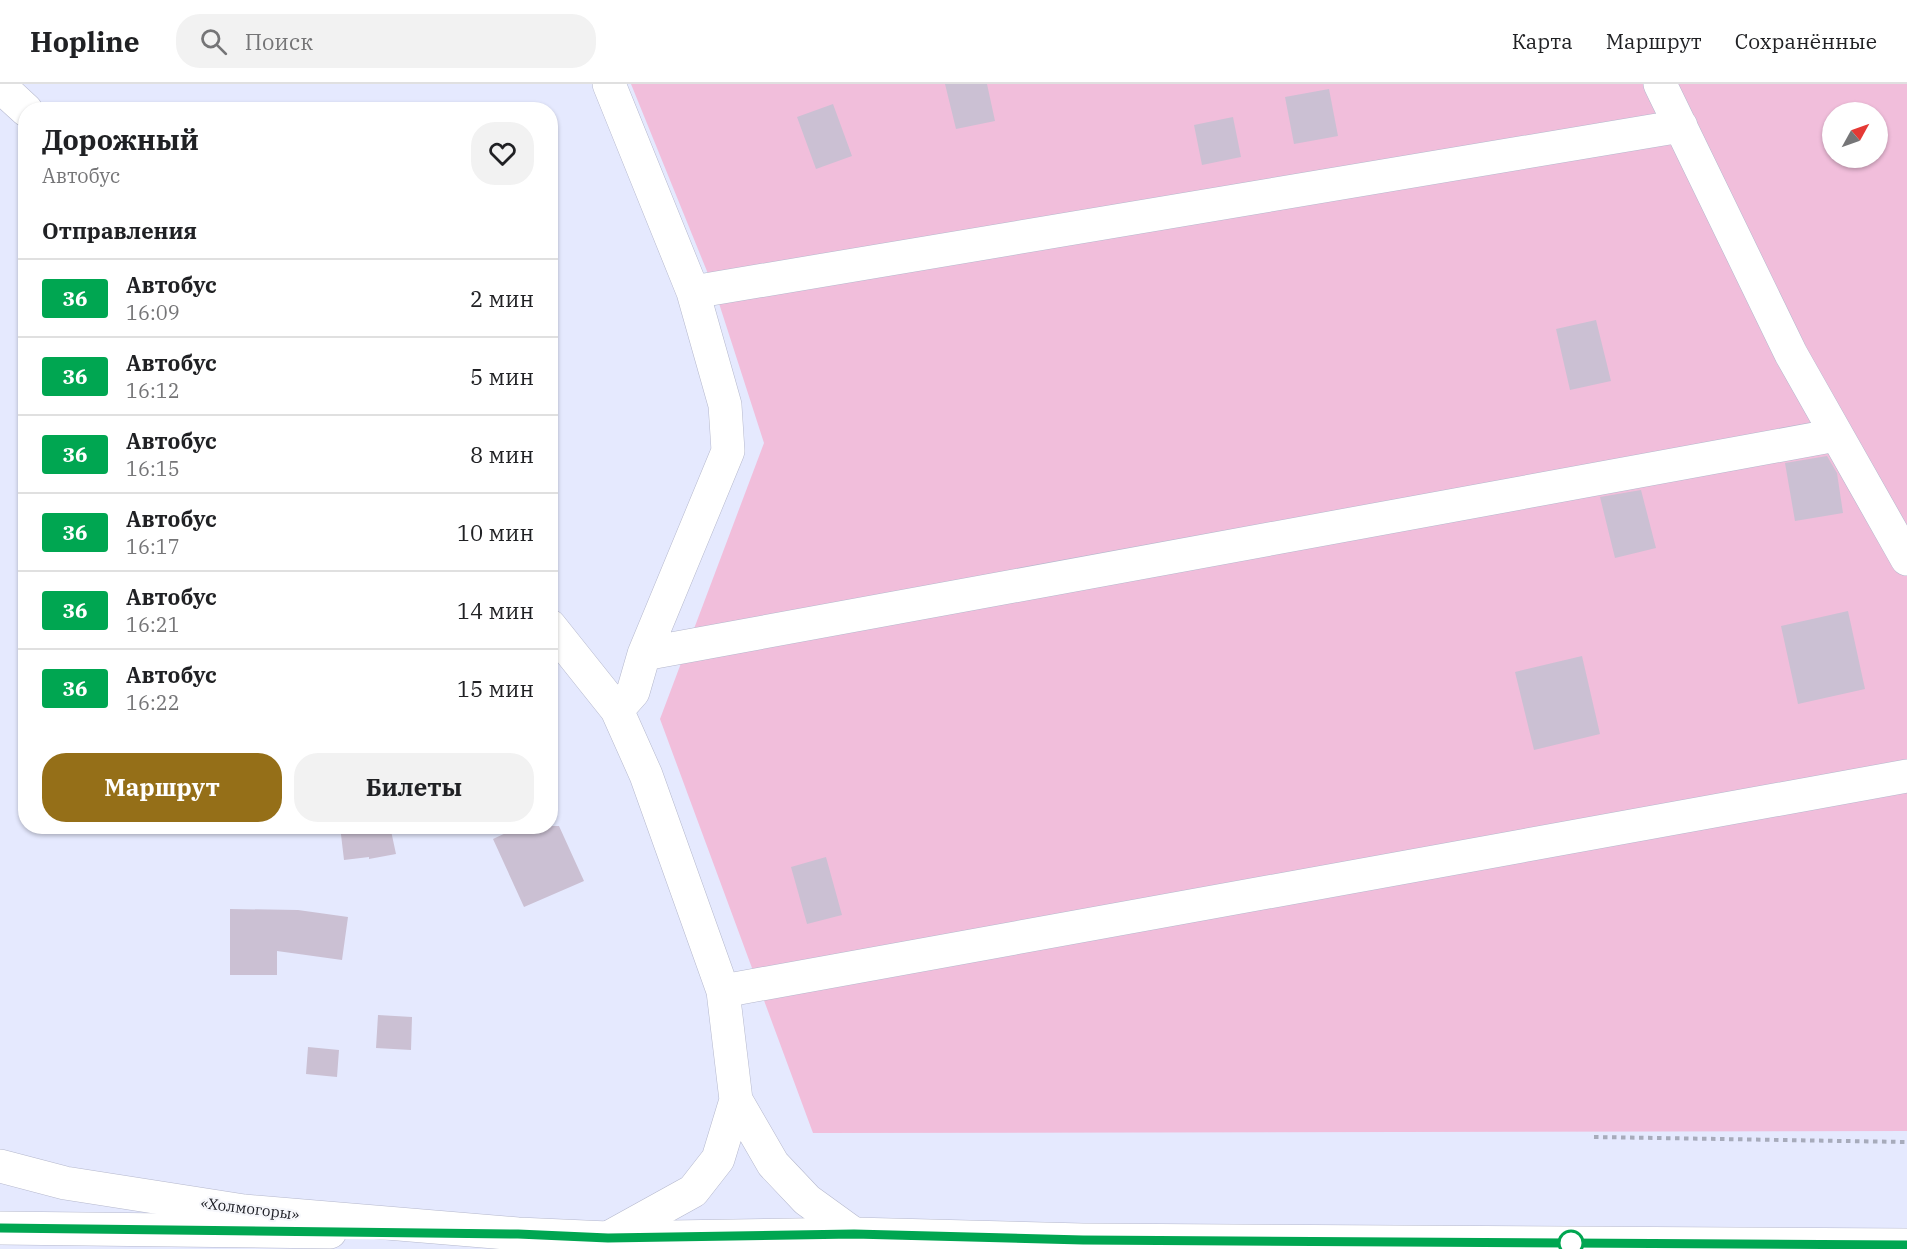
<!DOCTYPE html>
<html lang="ru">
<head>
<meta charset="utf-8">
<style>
	:root { --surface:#fff; --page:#f2f2f2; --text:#202124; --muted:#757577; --line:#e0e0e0; --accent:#956f18 }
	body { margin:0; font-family:"IBM Plex Serif",serif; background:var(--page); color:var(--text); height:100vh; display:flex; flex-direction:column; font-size:22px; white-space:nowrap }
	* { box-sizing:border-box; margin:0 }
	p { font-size:20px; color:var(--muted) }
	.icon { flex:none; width:33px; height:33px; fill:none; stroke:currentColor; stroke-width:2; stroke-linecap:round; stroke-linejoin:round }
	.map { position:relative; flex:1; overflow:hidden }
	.drawer { position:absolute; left:18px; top:18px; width:540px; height:732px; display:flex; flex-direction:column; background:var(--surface); border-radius:24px; box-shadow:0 2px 4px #0004 }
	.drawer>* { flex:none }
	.badge { padding:0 12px; border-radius:4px; font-size:21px; line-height:39px }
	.needle { width:39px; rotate:50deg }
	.tools { position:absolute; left:1822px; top:18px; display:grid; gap:12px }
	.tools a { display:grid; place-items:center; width:66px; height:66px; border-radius:50%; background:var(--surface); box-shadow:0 2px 4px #0004; font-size:30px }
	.map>.badge { position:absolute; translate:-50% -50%; box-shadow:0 0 0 3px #fff }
	h2 { padding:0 24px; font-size:22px; line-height:54px }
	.round { display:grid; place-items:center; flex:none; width:63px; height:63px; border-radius:24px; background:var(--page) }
	.headline { display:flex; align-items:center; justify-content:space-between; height:102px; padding:0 24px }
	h1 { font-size:28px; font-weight:700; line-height:45px }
	.button { display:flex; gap:12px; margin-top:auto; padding:12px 24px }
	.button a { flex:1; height:69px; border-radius:24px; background:var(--accent); color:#fff; font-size:24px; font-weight:700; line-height:69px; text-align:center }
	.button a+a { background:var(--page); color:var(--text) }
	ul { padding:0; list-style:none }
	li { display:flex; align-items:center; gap:18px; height:78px; padding:0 24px; border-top:2px solid var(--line) }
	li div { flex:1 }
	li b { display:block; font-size:22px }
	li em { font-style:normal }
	li .badge { min-width:66px; font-weight:700; text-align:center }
	header { display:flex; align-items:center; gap:36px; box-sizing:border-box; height:84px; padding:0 30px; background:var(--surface); border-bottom:2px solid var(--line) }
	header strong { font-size:28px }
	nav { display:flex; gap:33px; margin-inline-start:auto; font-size:21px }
	.search { width:420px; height:54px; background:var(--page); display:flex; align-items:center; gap:15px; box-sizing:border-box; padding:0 21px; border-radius:24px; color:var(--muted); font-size:22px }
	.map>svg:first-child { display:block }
	.green { fill:#f1bedb; fill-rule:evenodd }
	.building { fill:#cbc0d3 }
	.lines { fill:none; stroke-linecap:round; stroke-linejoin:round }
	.minor-casing { stroke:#b5b8cd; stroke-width:34 }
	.major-casing { stroke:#b5b8cd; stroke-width:34 }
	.highway-casing { stroke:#b5b8cd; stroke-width:34 }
	.path { stroke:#a7abbb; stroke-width:4; stroke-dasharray:4.5 4.5; stroke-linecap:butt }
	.minor { stroke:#fff; stroke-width:33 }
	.major { stroke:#fff; stroke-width:33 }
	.highway { stroke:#fff; stroke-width:33 }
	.line-casing { stroke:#fff; stroke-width:14 }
	.line { stroke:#00a651; stroke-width:9 }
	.stop-dot { fill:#fff; stroke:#00a651; stroke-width:3 }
	.labels { text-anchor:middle; stroke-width:4.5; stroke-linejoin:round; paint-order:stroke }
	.street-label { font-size:15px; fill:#191a21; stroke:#f6f7fb }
</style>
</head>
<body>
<header>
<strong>Hopline</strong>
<div class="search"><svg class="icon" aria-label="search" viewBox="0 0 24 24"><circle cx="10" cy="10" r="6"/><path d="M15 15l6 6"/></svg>Поиск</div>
<nav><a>Карта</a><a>Маршрут</a><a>Сохранённые</a></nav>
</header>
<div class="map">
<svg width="1907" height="1165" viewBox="0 0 1907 1165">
	<rect width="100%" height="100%" fill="#e5e9fe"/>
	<path class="green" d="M631,0H1907V1047L813,1049L660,635L764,359L715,207ZM1833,28H1878V74H1833Z"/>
	<path class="building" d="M945,0H987L995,37L956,45Z
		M1329,5L1338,52L1294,60L1285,13Z
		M833,20L852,72L816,85L797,33Z
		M1233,33L1241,73L1202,81L1194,41Z
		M1596,236L1611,297L1570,306L1556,245Z
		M1827,372L1837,389L1843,429L1795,437L1785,379Z
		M1641,406L1656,464L1615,474L1600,413Z
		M1848,527L1865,605L1798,620L1781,542Z
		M1582,572L1600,650L1534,666L1515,588Z
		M340,742H390L396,770L369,775V773L344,776Z
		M521,742H559L584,797L524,823L493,755Z
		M826,773L842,831L807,840L791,783Z
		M230,825L298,826L348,833L342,876L277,867V891H230Z
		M378,931L412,933L411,966L376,964Z
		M308,963L339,966L337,993L306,990Z"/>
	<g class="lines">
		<defs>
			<path id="minor" d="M609,0L693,208L725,321L728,367L644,570L633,608L617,626
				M1660,0L1791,270L1907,475
				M0,2L26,26
				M693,208L1681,42
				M550,542L617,626L646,691L723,907L736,1016L718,1075L693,1107L608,1154
				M644,570L1836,351
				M723,907L1907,692
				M736,1016L773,1080L807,1116L854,1150"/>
			<path id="major" d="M0,1144L330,1148"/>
			<path id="highway" d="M0,1082L65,1099L244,1127L518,1150L608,1154L854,1150L1083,1156L1907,1161"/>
		</defs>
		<use href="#minor" class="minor-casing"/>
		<use href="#major" class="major-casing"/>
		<use href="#highway" class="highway-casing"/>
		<path class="path" d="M1594,1053L1907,1058"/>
		<use href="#minor" class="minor"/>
		<use href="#major" class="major"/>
		<use href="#highway" class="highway"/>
	</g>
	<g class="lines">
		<defs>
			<path id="line" d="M0,1144L518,1150L608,1154L854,1150L1083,1156L1907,1161"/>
		</defs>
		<use href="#line" class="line-casing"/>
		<use href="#line" class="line"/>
	</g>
	<circle class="stop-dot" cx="1571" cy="1159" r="12"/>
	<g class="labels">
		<g class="street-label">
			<text transform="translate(250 1125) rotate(7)" y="5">«Холмогоры»</text>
		</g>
	</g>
</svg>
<div class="tools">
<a><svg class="needle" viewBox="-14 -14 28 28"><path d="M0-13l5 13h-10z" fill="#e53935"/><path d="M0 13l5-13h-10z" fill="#757577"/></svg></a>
</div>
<section class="drawer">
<div class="headline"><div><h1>Дорожный</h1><p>Автобус</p></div><a class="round"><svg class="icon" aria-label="heart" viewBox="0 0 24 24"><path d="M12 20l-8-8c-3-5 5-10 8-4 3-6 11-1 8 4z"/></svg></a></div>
<h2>Отправления</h2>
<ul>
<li><span class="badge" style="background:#00a651;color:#fff">36</span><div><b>Автобус</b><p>16:09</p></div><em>2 мин</em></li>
<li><span class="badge" style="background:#00a651;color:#fff">36</span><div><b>Автобус</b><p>16:12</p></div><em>5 мин</em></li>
<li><span class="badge" style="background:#00a651;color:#fff">36</span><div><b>Автобус</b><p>16:15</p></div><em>8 мин</em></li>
<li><span class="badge" style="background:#00a651;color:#fff">36</span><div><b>Автобус</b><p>16:17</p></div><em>10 мин</em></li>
<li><span class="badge" style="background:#00a651;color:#fff">36</span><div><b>Автобус</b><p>16:21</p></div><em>14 мин</em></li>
<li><span class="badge" style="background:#00a651;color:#fff">36</span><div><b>Автобус</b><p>16:22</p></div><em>15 мин</em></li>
</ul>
<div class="button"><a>Маршрут</a><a>Билеты</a></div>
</section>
</div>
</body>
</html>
